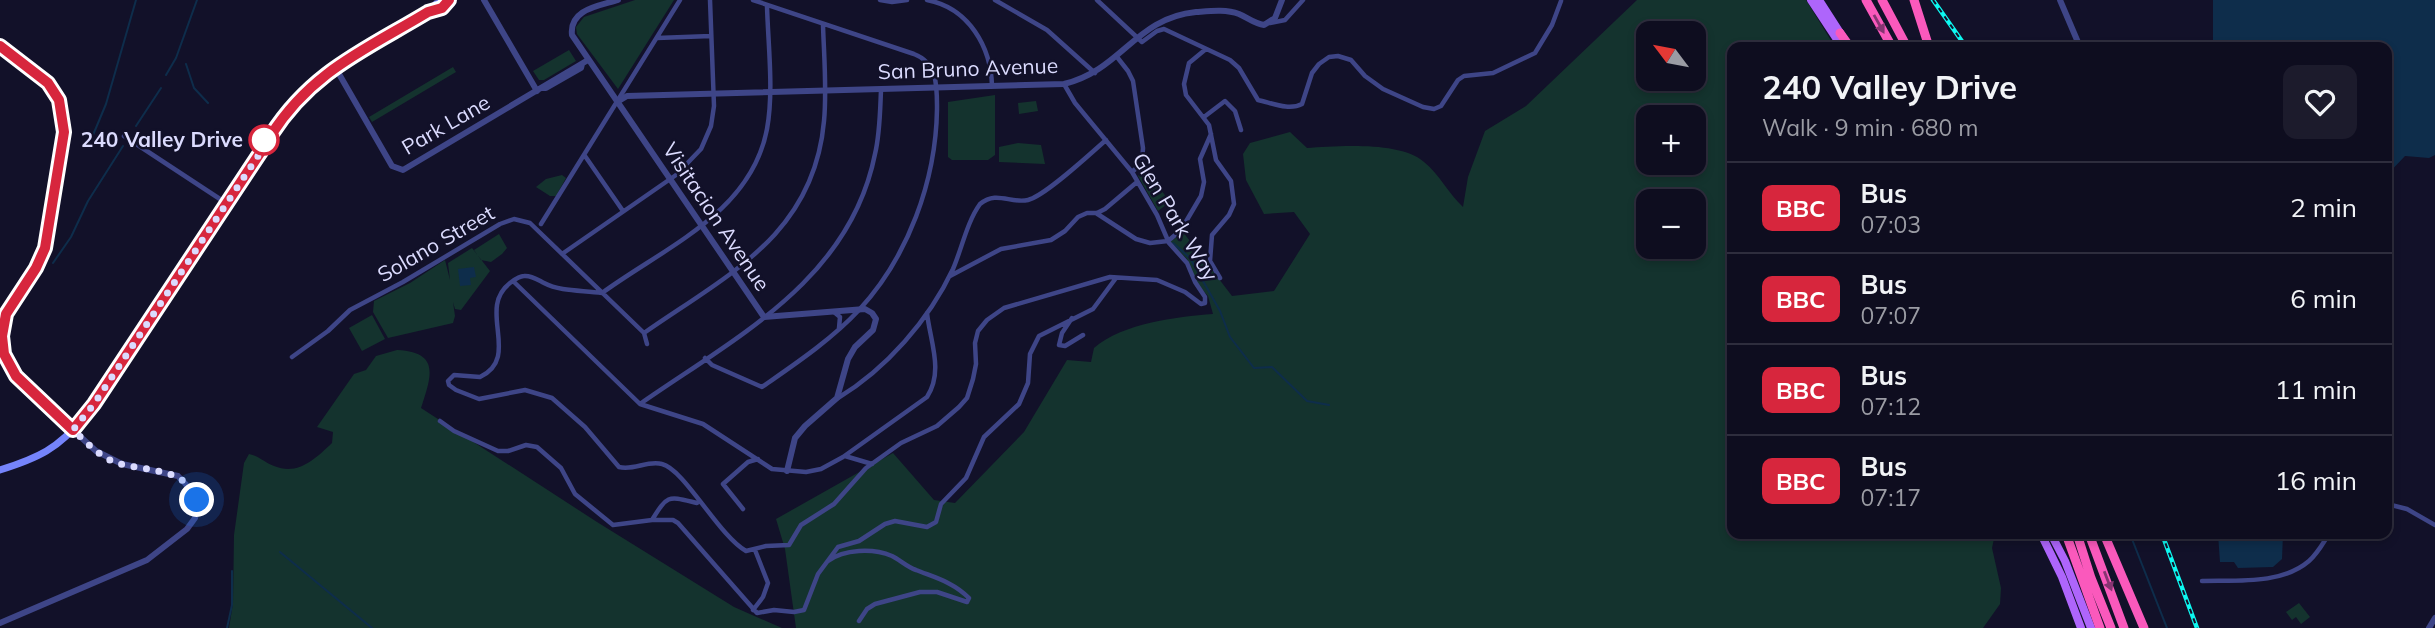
<!DOCTYPE html>
<html lang="en">
<head>
<meta charset="utf-8">
<style>
	:root { --surface:#0e0d1f; --page:#1c1b2c; --text:#f1f3f6; --muted:#9b9ca4; --line:#2e2d3d }
	body { margin:0; font-family:Mulish,sans-serif; background:var(--page); color:var(--text); height:100vh; display:flex; flex-direction:column; font-size:26px; white-space:nowrap }
	* { box-sizing:border-box; margin:0 }
	p { font-size:23px; color:var(--muted) }
	.icon { flex:none; width:38px; height:38px; fill:none; stroke:currentColor; stroke-width:2; stroke-linecap:round; stroke-linejoin:round }
	.map { position:relative; flex:1; overflow:hidden }
	.side { position:absolute; left:1727px; top:42px; width:665px; height:497px; display:flex; flex-direction:column; background:var(--surface); border-radius:14px; box-shadow:0 4px 10px #0003,0 0 0 2px var(--line) }
	.side>* { flex:none }
	.badge { padding:0 14px; border-radius:10px; font-size:24px; line-height:46px }
	.needle { width:46px; rotate:302deg }
	.tools { position:absolute; left:1636px; top:21px; display:grid; gap:14px }
	.tools a { display:grid; place-items:center; width:70px; height:70px; border-radius:14px; background:var(--surface); box-shadow:0 4px 10px #0003,0 0 0 2px var(--line); font-size:35px }
	.you { position:absolute; width:35px; height:35px; margin:-18px; border:5px solid #fff; border-radius:50%; background:#1a73e8; box-shadow:0 0 0 10px #1a73e833 }
	.map>.badge { position:absolute; translate:-50% -50%; box-shadow:0 0 0 4px #fff }
	.round { display:grid; place-items:center; flex:none; width:74px; height:74px; border-radius:14px; background:var(--page) }
	.overview { display:flex; align-items:center; justify-content:space-between; height:119px; padding:0 35px }
	h1 { font-size:33px; font-weight:700; line-height:52px }
	ul { padding:0; list-style:none }
	li { display:flex; align-items:center; gap:21px; height:91px; padding:0 35px; border-top:2px solid var(--line) }
	li div { flex:1 }
	li b { display:block; font-size:26px }
	li em { font-style:normal }
	li .badge { min-width:77px; font-weight:700; text-align:center }
	.map>svg:first-child { display:block }
	.green { fill:#14332e; fill-rule:evenodd }
	.water { fill:#0e2d4b }
	.lines { fill:none; stroke-linecap:round; stroke-linejoin:round }
	.stream { stroke:#0e2d4b; stroke-width:2 }
	.minor { stroke:#3e4587; stroke-width:4.5 }
	.tertiary { stroke:#3e4587; stroke-width:6 }
	.secondary { stroke:#7584fb; stroke-width:7 }
	.primary { stroke:#ae65fb; stroke-width:8 }
	.motorway { stroke:#fa59bc; stroke-width:9 }
	.rail-casing { stroke:#0df8f0; stroke-width:4.5 }
	.rail { stroke:#121129; stroke-width:2; stroke-dasharray:5; stroke-linecap:butt }
	.oneway { fill:#863572 }
	.line-casing { stroke:#fff; stroke-width:16 }
	.line { stroke:#d7263d; stroke-width:10 }
	.walk { stroke:#dbdbfe; stroke-width:7; stroke-dasharray:0 12.6 }
	.stop-dot { fill:#fff; stroke:#d7263d; stroke-width:3.5 }
	.labels { text-anchor:middle; stroke-width:5; stroke-linejoin:round; paint-order:stroke }
	.street-label { font-size:21px; fill:#dbdbfe; stroke:#121129 }
	.stop-label { font-size:21px; font-weight:bold; fill:#dbdbfe; stroke:#121129; text-anchor:end }
</style>
</head>
<body>
<div class="map">
<svg width="2435" height="628" viewBox="0 0 2435 628">
	<rect width="100%" height="100%" fill="#121129"/>
	<path class="green" d="M635,0H674L618,89L577,34L576,27L584,17Z
		M1637,0H1806L1835,47H1732V534H1995L1992,548L2001,588L2000,604L1983,628H796L785,549L776,519L893,453L934,500L955,503L1024,432L1067,360L1091,362L1094,348C1123,323 1176,317 1213,314L1208,296L1197,284L1187,259L1170,242L1183,232L1232,296L1274,291L1310,234L1294,212L1264,214L1246,180L1243,154L1250,143L1290,132L1307,148C1337,146 1401,141 1424,162C1439,174 1449,194 1463,207L1468,177L1485,131L1526,106ZM1648,33H1694V79H1648ZM1648,117H1694V163H1648ZM1648,201H1694V247H1648Z
		M569,50L576,61L544,80H539L533,71Z
		M453,67L456,72L372,122L369,117Z
		M995,95V155L988,160H952L948,157V102Z
		M1036,101L1038,111L1019,114L1018,103Z
		M1018,143L1041,145L1045,164L999,162V147Z
		M1144,167L1170,202L1158,211L1138,176Z
		M562,175L566,178L556,196H550L536,187L546,179Z
		M499,234L507,248L502,254L491,262L481,260L474,250Z
		M472,248L490,271L461,310L455,309L453,302L455,316L453,323L388,338L373,312L374,301L410,283L445,260L450,280L448,263Z
		M372,315L385,339L362,351L349,328Z
		M397,350C441,352 431,377 421,408L597,522L734,607L782,628H229L233,603L234,535L244,463L249,454C259,456 264,462 274,466C298,476 315,459 332,443L333,432L317,427L354,374L366,370L376,356Z
		M2299,603L2310,617L2301,624L2296,617L2292,620L2286,612Z"/>
	<path class="water" d="M2213,0H2435V155L2429,158L2405,156L2387,175V47H2213Z
		M474,267L476,277L470,278L471,285L460,286L458,269Z
		M2218,534H2283L2282,559L2273,567L2238,568L2234,562H2220Z"/>
	<g class="lines">
		<path class="stream" d="M186,64L194,88L208,103
			M166,75L176,58L197,0
			M136,126L161,88
			M88,147L106,104L136,0
			M1173,243L1190,258L1220,311L1230,337L1254,368L1272,367L1307,401L1329,405
			M53,263L71,237L88,201L123,146
			M2130,534L2167,628
			M280,552L372,628
			M227,628L232,605V571"/>
		<path class="minor" d="M880,0L892,2L907,0
			M927,0C969,8 991,47 992,86
			M995,0L1047,30L1095,73
			M1097,0L1142,42L1157,31L1164,29L1230,60L1239,68L1258,100C1272,103 1289,111 1302,104L1312,73L1319,64L1329,57L1338,56L1351,60L1365,76L1383,89L1423,107L1434,109L1441,106L1458,80L1464,76L1493,73L1535,53L1552,25L1561,1
			M767,6C768,44 774,91 767,129C751,213 665,247 602,293C583,290 561,292 544,283C538,280 531,275 524,276C519,276 514,280 510,283C476,309 522,357 480,377L454,375L448,381L449,385L456,390L479,399L525,390L552,398L585,427L619,467C634,471 647,460 662,464C684,469 719,536 746,551L766,546L789,545L801,525L834,504L866,468L901,443L937,426L959,407L967,398L973,379L976,364L975,343L978,331L987,320L1004,308L1110,277L1157,280L1185,292L1201,304L1205,303V297L1195,282L1187,263L1169,243L1157,215L1132,172L1075,103L1064,84
			M1270,23L1285,20L1303,0
			M657,38L711,36
			M1206,49L1189,63L1184,84L1186,95L1209,125L1216,160L1231,181L1234,204L1229,215L1212,235L1210,261L1220,278
			M1117,57L1128,71L1133,81L1143,148L1142,163L1132,172
			M1204,117L1225,101L1235,111L1241,130
			M124,136L226,203
			M585,156L623,211
			M1097,213L1105,209L1137,182
			M541,224L680,0
			M562,254L676,175L701,149L711,126L714,106L710,0
			M950,276L1001,249L1051,240L1065,231L1078,217L1087,213H1096L1136,239L1150,243L1168,241L1181,230L1201,196L1204,182L1200,159L1211,134
			M513,281L640,404L703,424L772,469L806,472L821,469L843,457L927,397C944,371 930,341 927,313
			M834,312L840,317L839,328
			M1072,318L1062,333L1059,345L1065,346L1083,335
			M644,333C727,275 814,235 824,121C827,90 824,57 823,25
			M292,357L328,331L350,310L403,282L500,224L514,219L530,223L644,333L647,344
			M705,358L712,365L762,387C795,364 831,340 859,310C908,257 936,181 937,109C937,87 938,63 914,54L753,0
			M838,398C886,369 929,320 953,269C962,248 967,222 980,204C997,190 1010,204 1028,200C1045,196 1090,154 1106,140
			M640,404C736,337 850,280 875,154C880,133 880,112 881,90
			M440,421L454,431L498,451H508L526,445L537,447L561,468L575,494L613,525L652,520C668,494 668,496 697,503L700,501
			M845,456L872,464
			M2387,504L2407,509L2435,525
			M743,509L723,484L748,462L758,459
			M652,520H673L678,523L757,613L774,610L794,612L804,610L818,574L838,547L859,541L885,524L895,521L927,527L936,522L941,504L966,478L984,437L1019,404L1028,383L1030,354L1039,336L1093,309L1116,278
			M828,561C844,549 873,548 892,556C900,560 907,567 916,570C936,578 953,582 969,598L967,602
			M2202,581C2236,580 2281,585 2309,561C2318,553 2323,543 2329,534
			M753,610L763,597L768,583L755,550
			M859,621L867,609L875,604L920,592H937L967,602"/>
		<path class="tertiary" d="M484,0L537,91
			M618,0C599,6 569,9 572,35L764,317L865,309L872,313L876,319L873,330L855,347L848,359L837,398L805,426L795,438L787,471
			M2060,0L2080,47
			M0,46L48,83L59,100L64,121L45,248L36,268L10,305L4,320L2,341L8,362L24,385L96,451L122,464L178,476L194,493L198,505L195,518L187,529L147,560L0,623
			M335,67L392,166L403,170L588,60
			M543,88H546L581,68L582,64
			M617,102L627,96L1064,84C1122,70 1135,18 1196,12C1210,11 1226,9 1239,14C1248,18 1255,24 1264,25L1275,18L1282,0
			M2429,628L2435,618"/>
		<path class="secondary" d="M428,12L436,4L447,1
			M262,150L266,137L271,135L298,99L321,76L428,12C439,12 441,6 449,0
			M0,470C38,458 58,449 84,417L262,150L269,145L271,135"/>
		<path class="primary" d="M1811,0L1842,47
			M1819,0L1844,39
			M2041,534L2062,577L2081,628
			M2051,534L2065,561L2091,628"/>
		<path class="motorway" d="M1866,0L1892,47
			M1882,0L1907,47
			M1914,0L1929,47
			M1840,33L1850,47
			M2066,534L2100,628
			M2077,534L2091,578L2111,628
			M2089,534L2124,628
			M2104,534L2144,628"/>
		<defs>
			<path id="rail" d="M1933,0L1966,47
				M2162,534L2197,628"/>
		</defs>
		<use href="#rail" class="rail-casing"/>
		<use href="#rail" class="rail"/>
	</g>
	<defs><path id="oneway-solid" d="M-6-.8H1V-3.2L6.5 0L1 3.2V.8H-6Z" transform="scale(1.75)"/></defs>
	<g class="oneway">
		<use href="#oneway-solid" transform="translate(1879 24) rotate(61)"/>
		<use href="#oneway-solid" transform="translate(2108 581) rotate(69)"/>
	</g>
	<g class="lines">
		<defs>
			<path id="line" d="M0,46L48,83L59,100L64,132L45,248L36,268L6,314L2,336L4,354L16,376L73,430L94,404L262,150L266,137L271,135C312,71 365,50 428,12L442,8L449,0"/>
		</defs>
		<use href="#line" class="line-casing"/>
		<use href="#line" class="line"/>
		<path class="walk" d="M197,500C185,464 140,473 112,461C97,454 85,441 73,430L94,404L262,150L264,140"/>
	</g>
	<circle class="stop-dot" cx="264" cy="140" r="14"/>
	<g class="labels">
		<g class="street-label">
			<text transform="translate(968 69) rotate(-2)" y="7">San Bruno Avenue</text>
			<text transform="translate(446 125) rotate(-30)" y="7">Park Lane</text>
			<text transform="translate(716 217) rotate(56)" y="7">Visitacion Avenue</text>
			<text transform="translate(1175 217) rotate(59)" y="7">Glen Park Way</text>
			<text transform="translate(436 244) rotate(-30)" y="7">Solano Street</text>
		</g>
		<g class="stop-label">
			<text x="243" y="147">240 Valley Drive</text>
		</g>
	</g>
</svg>
<div class="tools">
<a><svg class="needle" viewBox="-14 -14 28 28"><path d="M0-13l5 13h-10z" fill="#e53935"/><path d="M0 13l5-13h-10z" fill="#9b9ca4"/></svg></a>
<a>+</a>
<a>−</a>
</div>
<div class="you" style="left:197px;top:500px"></div>
<section class="side">
<div class="overview"><div><h1>240 Valley Drive</h1><p>Walk · 9 min · 680 m</p></div><a class="round"><svg class="icon" aria-label="heart" viewBox="0 0 24 24"><path d="M12 20l-8-8c-3-5 5-10 8-4 3-6 11-1 8 4z"/></svg></a></div>
<ul>
<li><span class="badge" style="background:#d7263d;color:#fff">BBC</span><div><b>Bus</b><p>07:03</p></div><em>2 min</em></li>
<li><span class="badge" style="background:#d7263d;color:#fff">BBC</span><div><b>Bus</b><p>07:07</p></div><em>6 min</em></li>
<li><span class="badge" style="background:#d7263d;color:#fff">BBC</span><div><b>Bus</b><p>07:12</p></div><em>11 min</em></li>
<li><span class="badge" style="background:#d7263d;color:#fff">BBC</span><div><b>Bus</b><p>07:17</p></div><em>16 min</em></li>
</ul>
</section>
</div>
</body>
</html>
